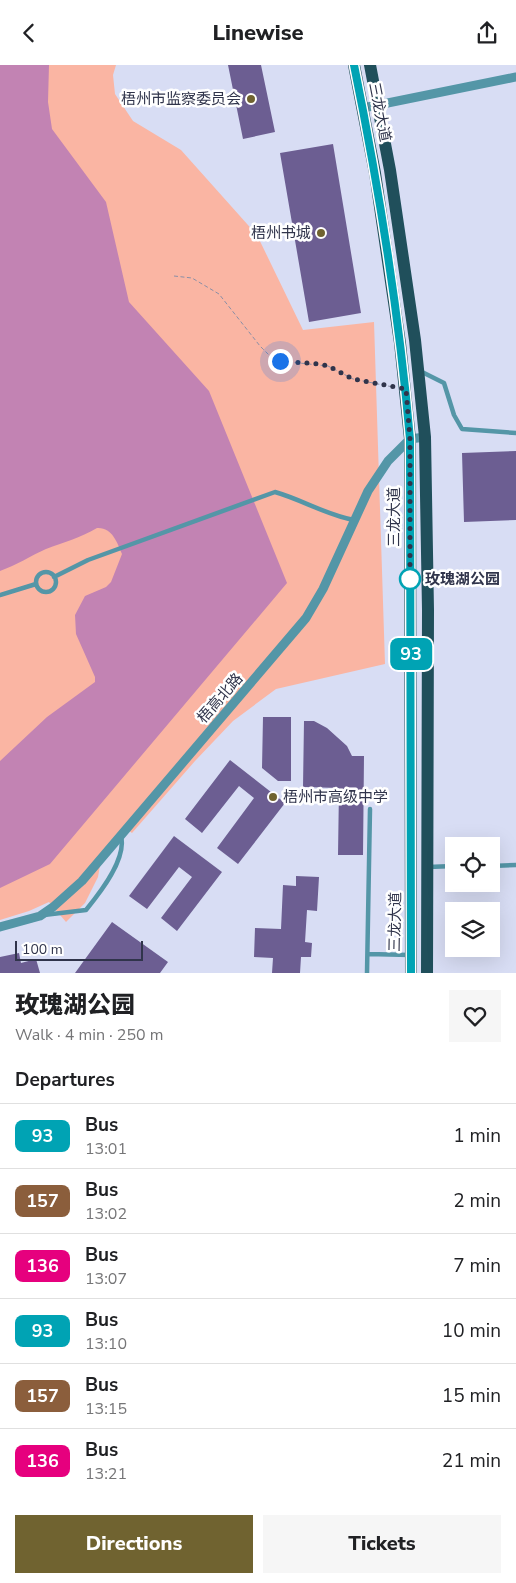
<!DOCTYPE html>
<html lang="en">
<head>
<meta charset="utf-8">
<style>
	:root { --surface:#fff; --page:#f6f6f6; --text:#202124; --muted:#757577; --line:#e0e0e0; --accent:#706330 }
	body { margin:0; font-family:"Nunito Sans","Noto Sans SC",sans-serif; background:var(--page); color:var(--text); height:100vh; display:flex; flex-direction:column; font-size:19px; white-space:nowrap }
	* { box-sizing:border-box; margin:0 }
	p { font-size:16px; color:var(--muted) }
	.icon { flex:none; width:28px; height:28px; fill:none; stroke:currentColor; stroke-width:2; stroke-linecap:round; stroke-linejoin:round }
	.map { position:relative; height:908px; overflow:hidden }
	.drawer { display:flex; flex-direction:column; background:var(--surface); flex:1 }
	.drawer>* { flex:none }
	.badge { padding:0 10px; border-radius:8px; font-size:18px; line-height:32px }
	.controls { position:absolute; left:445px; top:772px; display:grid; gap:10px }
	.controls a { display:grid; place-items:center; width:55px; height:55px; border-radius:0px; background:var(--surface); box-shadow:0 5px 20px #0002; font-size:25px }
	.scale { position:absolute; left:15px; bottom:12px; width:128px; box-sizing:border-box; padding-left:5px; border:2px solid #30344b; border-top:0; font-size:14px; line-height:18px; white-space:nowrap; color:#30344b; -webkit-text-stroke:4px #fff; paint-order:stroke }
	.you { position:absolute; width:25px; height:25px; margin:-12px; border:4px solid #fff; border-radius:50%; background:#1a73e8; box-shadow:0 0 0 8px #1a73e833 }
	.map>.badge { position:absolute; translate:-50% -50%; box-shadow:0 0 0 2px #fff }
	h2 { padding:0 15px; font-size:19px; line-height:45px }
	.round { display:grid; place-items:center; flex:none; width:52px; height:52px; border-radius:0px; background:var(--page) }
	.head { display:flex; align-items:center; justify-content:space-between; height:85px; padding:0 15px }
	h1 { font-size:24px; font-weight:800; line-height:38px }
	.primary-button { display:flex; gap:10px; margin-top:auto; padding:10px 15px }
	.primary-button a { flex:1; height:58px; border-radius:0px; background:var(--accent); color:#fff; font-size:20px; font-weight:800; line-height:58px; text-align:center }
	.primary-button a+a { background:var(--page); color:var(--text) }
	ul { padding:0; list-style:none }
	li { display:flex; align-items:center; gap:15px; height:65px; padding:0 15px; border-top:1px solid var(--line) }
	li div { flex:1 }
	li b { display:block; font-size:19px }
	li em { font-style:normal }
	li .badge { min-width:55px; font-weight:700; text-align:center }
	header { display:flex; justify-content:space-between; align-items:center; height:65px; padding:0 15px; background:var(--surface); font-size:22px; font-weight:800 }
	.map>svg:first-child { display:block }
	.green { fill:#fab5a3 }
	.water { fill:#c283b3 }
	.building { fill:#6c5e92 }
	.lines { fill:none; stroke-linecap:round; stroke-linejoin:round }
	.path { stroke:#8a8fa6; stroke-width:1; stroke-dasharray:4 2.5; stroke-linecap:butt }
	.lane { stroke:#5496a7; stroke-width:4.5 }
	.street { stroke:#5496a7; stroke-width:9 }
	.primary { stroke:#204f5b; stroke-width:12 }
	.line-casing { stroke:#fff; stroke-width:11 }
	.line { stroke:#00a3b4; stroke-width:8 }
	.walk { stroke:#30344b; stroke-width:5; stroke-dasharray:0 9 }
	.poi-dot { fill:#706330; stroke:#fff; stroke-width:2 }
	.stop-dot { fill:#fff; stroke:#00a3b4; stroke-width:2.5 }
	.labels { text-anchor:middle; stroke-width:5; stroke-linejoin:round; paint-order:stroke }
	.poi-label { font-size:15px; fill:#30344b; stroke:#fff; text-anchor:end }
	.street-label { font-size:15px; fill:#30344b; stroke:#fff }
	.stop-label { font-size:15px; font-weight:bold; fill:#30344b; stroke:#fff; text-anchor:start }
</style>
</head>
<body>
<header><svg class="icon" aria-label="back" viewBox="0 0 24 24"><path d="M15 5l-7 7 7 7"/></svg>Linewise<svg class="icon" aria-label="share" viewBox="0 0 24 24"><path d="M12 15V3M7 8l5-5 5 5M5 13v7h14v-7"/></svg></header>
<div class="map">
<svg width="516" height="908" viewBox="0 0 516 908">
	<rect width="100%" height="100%" fill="#d8ddf4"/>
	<path class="green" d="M0,0H116L113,10L115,29L133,56L181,85L257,170L303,265L374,257L385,599L276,624L233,656L195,696L132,768L124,762L102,789L98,812L85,838L66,857L49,837L29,846L0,855Z"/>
	<path class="water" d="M0,0H49L48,37L52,64L106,137L129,237L209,326L287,518L50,799L0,823V696L47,652L95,617V612L76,569L75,550L85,531L106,522L111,517L122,489C117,477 112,462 97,463C80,473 64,477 46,484C30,491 17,500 0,506Z"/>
	<path class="building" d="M228,0H261L275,67L243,74Z
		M333,79L361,248L309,257L280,88Z
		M516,386V455L464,457L462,388Z
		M263,652H291V716H278L262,703Z
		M304,656H314L327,663L347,681L352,691H364L363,790H338L339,723L303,722Z
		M230,695L285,738L238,799L217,783L254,733L239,721L202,768L185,754Z
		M174,771L222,807L177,866L161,853L192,812L179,802L147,844L129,831Z
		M296,811L319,812L317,846L307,845L305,877L312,878L311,892H301L300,908H272L273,893L254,892L255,863L281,864L283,820L296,821Z
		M112,857L168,897L160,908H75Z
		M19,888L21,898L36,894L40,908H0V892Z"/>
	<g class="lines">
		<path class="path" d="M174,211L192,213L219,229L260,281L272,293L280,296L328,301L353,314L393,322"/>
		<path class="lane" d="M420,306L444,318L454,350L462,364L516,368
			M36 517a10 10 0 1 1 20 0a10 10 0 1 1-20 0Z
			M54,512L88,495L275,427C303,435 326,450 354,455
			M0,530L36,519
			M491,801L516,800
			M428,802L454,801
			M44,850L86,845C100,828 127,794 121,771
			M368,889L410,890
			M367,908L370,744"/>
		<path class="street" d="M363,43L516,12
			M0,862L40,851L53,842L82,816L306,553L323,524L368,426L388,396L410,374L425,372"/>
		<path class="primary" d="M354,0L375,108L400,278L410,374L411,908
			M370,0L390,105L415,275L425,372L428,545L427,908"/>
	</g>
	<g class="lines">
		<defs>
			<path id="line" d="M354,0C379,123 399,248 410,374L411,908"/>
		</defs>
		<use href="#line" class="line-casing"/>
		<use href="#line" class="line"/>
		<path class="walk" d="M280,296L319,299L328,301L353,314L406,324L410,374V514"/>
	</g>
	<g class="poi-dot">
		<circle cx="251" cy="34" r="5"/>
		<circle cx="321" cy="168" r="5"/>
		<circle cx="273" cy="732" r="5"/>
	</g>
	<circle class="stop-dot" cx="410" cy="514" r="10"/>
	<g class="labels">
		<g class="poi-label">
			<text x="241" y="39">梧州市监察委员会</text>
			<text x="311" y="173">梧州书城</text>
			<text x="283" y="737" text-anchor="start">梧州市高级中学</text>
		</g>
		<g class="street-label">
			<text transform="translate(380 47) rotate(79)" y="5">三龙大道</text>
			<text transform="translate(394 452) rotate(-90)" y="5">三龙大道</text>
			<text transform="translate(220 633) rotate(-49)" y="5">梧高北路</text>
			<text transform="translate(395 857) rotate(-89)" y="5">三龙大道</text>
		</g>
		<g class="stop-label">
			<text x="425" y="519">玫瑰湖公园</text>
		</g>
	</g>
</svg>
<div class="controls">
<a><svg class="icon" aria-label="locate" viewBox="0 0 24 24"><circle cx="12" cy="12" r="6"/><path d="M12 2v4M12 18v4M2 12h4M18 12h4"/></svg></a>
<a><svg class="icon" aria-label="layers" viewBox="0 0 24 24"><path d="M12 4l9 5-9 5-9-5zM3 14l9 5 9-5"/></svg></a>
</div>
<div class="scale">100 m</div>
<div class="you" style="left:280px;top:296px"></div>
<b class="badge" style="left:411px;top:589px;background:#00a3b4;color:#fff">93</b>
</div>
<section class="drawer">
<div class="head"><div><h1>玫瑰湖公园</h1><p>Walk · 4 min · 250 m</p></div><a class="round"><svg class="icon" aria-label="heart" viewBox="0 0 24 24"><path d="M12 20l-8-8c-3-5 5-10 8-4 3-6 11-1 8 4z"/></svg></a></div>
<h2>Departures</h2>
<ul>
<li><span class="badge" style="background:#00a3b4;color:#fff">93</span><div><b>Bus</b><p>13:01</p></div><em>1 min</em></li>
<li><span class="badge" style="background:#8b5e3c;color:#fff">157</span><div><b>Bus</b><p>13:02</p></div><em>2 min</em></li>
<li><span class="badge" style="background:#e6007e;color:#fff">136</span><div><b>Bus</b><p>13:07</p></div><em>7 min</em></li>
<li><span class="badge" style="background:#00a3b4;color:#fff">93</span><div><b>Bus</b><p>13:10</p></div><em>10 min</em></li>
<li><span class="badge" style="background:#8b5e3c;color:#fff">157</span><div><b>Bus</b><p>13:15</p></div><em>15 min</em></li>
<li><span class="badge" style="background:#e6007e;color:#fff">136</span><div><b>Bus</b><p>13:21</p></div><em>21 min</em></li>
</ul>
<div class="primary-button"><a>Directions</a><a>Tickets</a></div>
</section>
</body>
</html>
